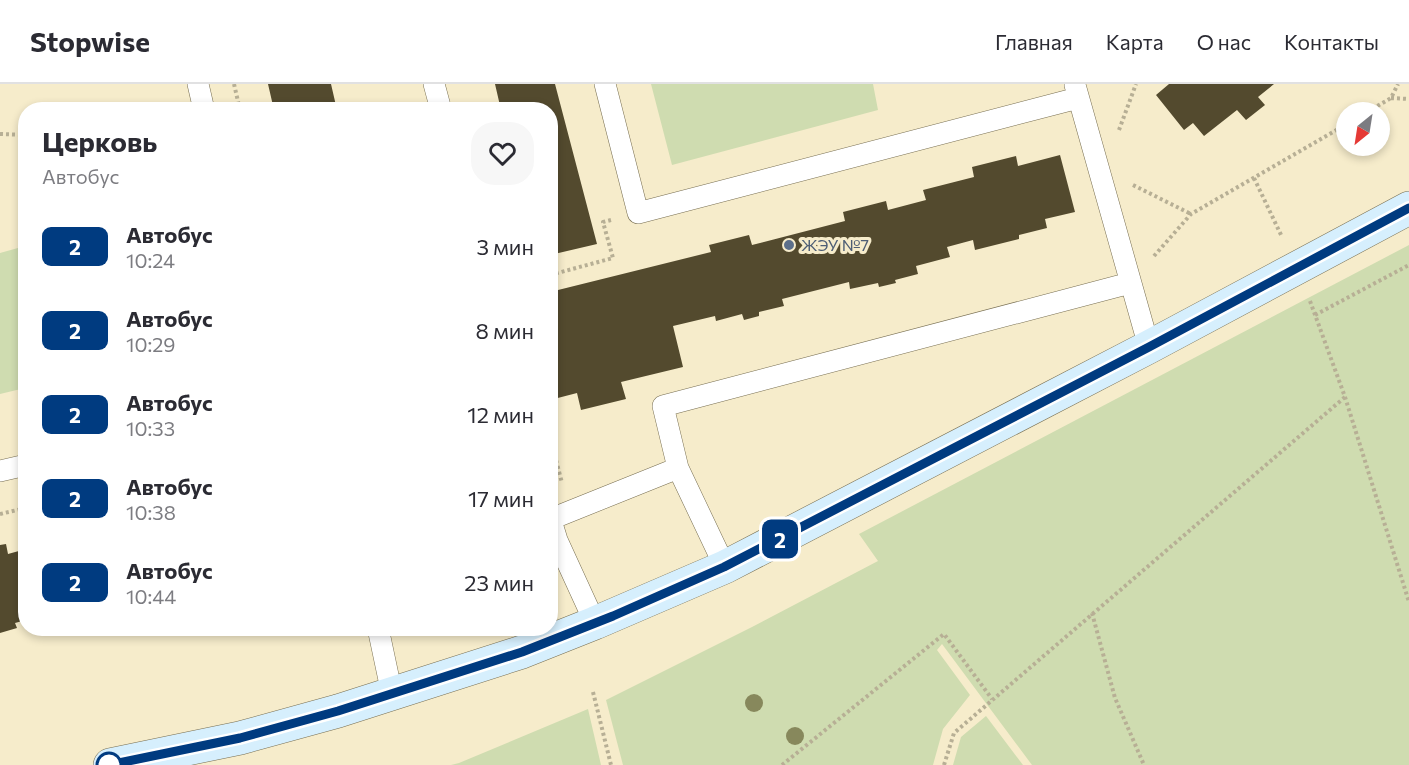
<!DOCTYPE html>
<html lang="ru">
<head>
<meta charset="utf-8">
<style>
	:root { --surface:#fff; --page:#f7f7f7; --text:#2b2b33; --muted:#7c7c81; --line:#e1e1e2 }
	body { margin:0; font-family:Commissioner,sans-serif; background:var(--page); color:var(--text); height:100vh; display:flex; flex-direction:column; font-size:22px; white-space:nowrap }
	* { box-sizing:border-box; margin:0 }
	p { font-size:20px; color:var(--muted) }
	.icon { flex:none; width:33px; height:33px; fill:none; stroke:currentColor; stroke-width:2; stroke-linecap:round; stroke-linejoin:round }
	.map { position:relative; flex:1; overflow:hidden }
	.details { position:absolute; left:18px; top:18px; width:540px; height:534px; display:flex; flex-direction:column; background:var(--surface); border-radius:24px; box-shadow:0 3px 9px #0003 }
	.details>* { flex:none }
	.badge { padding:0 12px; border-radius:9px; font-size:21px; line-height:39px }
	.needle { width:39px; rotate:210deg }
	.tools { position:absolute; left:1336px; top:18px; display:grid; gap:12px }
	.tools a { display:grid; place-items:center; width:54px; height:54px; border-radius:50%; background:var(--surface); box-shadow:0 3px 9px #0003; font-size:30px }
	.map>.badge { position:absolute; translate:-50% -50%; box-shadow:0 0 0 3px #fff }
	.round { display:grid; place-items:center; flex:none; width:63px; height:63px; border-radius:24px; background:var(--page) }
	.summary { display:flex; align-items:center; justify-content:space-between; height:102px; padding:0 24px }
	h1 { font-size:28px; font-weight:700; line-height:45px }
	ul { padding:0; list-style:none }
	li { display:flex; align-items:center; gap:18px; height:84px; padding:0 24px }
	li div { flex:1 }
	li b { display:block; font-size:22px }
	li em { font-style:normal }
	li .badge { min-width:66px; font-weight:700; text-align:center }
	header { display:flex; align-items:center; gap:36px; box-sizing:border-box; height:84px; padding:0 30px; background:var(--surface); border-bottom:2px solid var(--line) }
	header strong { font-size:28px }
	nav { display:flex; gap:33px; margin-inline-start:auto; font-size:21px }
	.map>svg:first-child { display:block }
	.green { fill:#cfdcb0 }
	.building { fill:#534a2e }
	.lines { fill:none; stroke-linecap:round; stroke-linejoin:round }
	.lane-casing { stroke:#776e51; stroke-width:22 }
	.secondary-casing { stroke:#776e51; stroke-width:34 }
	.path { stroke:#b7af95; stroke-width:4; stroke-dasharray:3 3; stroke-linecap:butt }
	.lane { stroke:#fff; stroke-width:21 }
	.secondary { stroke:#d6effd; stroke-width:33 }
	.tree { fill:#87885c }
	.line-casing { stroke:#fff; stroke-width:14 }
	.line { stroke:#003b80; stroke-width:9 }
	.service-dot { fill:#5c6f8a; stroke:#f6eccb; stroke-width:2 }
	.stop-dot { fill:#fff; stroke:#003b80; stroke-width:3 }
	.labels { text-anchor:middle; stroke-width:6; stroke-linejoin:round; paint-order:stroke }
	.service-label { font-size:16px; fill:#4e5e75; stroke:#f6eccb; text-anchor:start }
</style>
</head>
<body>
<header>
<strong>Stopwise</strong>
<nav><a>Главная</a><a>Карта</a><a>О нас</a><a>Контакты</a></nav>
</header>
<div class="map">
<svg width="1409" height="681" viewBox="0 0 1409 681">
	<rect width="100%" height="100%" fill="#f6eccb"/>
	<path class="green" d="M651,0H873L878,26L672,81Z
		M1409,161V681H1032L942,560L937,566L970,611L943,645L933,681H623L606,616L752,543L878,477L859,450Z
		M25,162V304L0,310V169Z
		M588,625L601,681H451L459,679Z
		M986,632L1023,681H953L961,653Z"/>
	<path class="building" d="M268,0H331L337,26H274Z
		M495,0H555L597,160L550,171V26H501Z
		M1169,0H1274L1258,13L1265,21L1246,36L1237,26L1204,52L1193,39L1184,46L1156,11Z
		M1060,71L1075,128L1045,135L1047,144L1019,151V155L975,166L973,156L947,163L950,173L916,182L918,190L895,196L896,199L879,203L878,199L850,205L849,198L782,215L784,222L759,228V232L744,236L742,230L716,237L715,232L673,242L683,283L621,298L626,315L581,326L577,309L550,316V208L711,168L709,161L749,151L752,161L845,137L843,128L886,117L888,126L926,116L923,106L974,93L972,83L1016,72L1018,82Z
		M6,460L8,470L26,465V536L15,539L17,544L0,549V461Z"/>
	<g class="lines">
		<defs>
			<path id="lane" d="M198,0L204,26
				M434,0L441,26
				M605,0L638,129L1078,14
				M1075,1L1149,263
				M678,384L663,322L1130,199
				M0,387L26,381
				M550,433L557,456L595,539
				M551,435L678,384L725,483
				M378,544L392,610"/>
			<path id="secondary" d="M110,681L240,654L338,627L522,568L595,539L725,483L1149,263L1409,124"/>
		</defs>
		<use href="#lane" class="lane-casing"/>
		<use href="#secondary" class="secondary-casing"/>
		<path class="path" d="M234,0L240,26
			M1391,14L1409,15
			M1367,28L1391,14L1398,0
			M1119,46L1136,0
			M0,50L26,51
			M1254,94L1282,153
			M1133,101L1191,130
			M1154,172L1191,130L1347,40
			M550,191L613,174L603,138L611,136
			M1310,217L1345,313L1409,518
			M1315,231L1409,181
			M550,353L562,399
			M0,430L26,424
			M1092,529L1115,614L1144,681
			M593,608L611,681
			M782,681L944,550L992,615
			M944,681L954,649L1345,313"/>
		<use href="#lane" class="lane"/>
		<use href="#secondary" class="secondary"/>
	</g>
	<g class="tree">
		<circle cx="754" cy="619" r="9"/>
		<circle cx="795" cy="652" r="9"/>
	</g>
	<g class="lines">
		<defs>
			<path id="line" d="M109,681L240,654L338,627L522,568L613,532L724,483L1149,263L1409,124"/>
		</defs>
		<use href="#line" class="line-casing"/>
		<use href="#line" class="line"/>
	</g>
	<circle class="service-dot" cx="789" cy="161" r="6"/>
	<circle class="stop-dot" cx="109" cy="681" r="12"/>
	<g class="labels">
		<g class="service-label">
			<text x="801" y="167">ЖЭУ №7</text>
		</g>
	</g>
</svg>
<div class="tools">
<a><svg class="needle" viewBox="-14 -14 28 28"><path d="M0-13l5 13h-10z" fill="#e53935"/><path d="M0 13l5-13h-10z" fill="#7c7c81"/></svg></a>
</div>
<b class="badge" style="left:780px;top:455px;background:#003b80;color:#fff">2</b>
<section class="details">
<div class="summary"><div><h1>Церковь</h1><p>Автобус</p></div><a class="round"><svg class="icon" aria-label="heart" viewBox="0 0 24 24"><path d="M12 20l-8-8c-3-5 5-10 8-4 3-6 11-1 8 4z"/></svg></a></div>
<ul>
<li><span class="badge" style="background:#003b80;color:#fff">2</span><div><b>Автобус</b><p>10:24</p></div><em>3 мин</em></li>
<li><span class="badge" style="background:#003b80;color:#fff">2</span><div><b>Автобус</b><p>10:29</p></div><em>8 мин</em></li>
<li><span class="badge" style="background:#003b80;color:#fff">2</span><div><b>Автобус</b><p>10:33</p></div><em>12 мин</em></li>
<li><span class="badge" style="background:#003b80;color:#fff">2</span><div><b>Автобус</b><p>10:38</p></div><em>17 мин</em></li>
<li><span class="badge" style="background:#003b80;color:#fff">2</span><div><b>Автобус</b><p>10:44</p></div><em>23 мин</em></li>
</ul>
</section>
</div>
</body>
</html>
